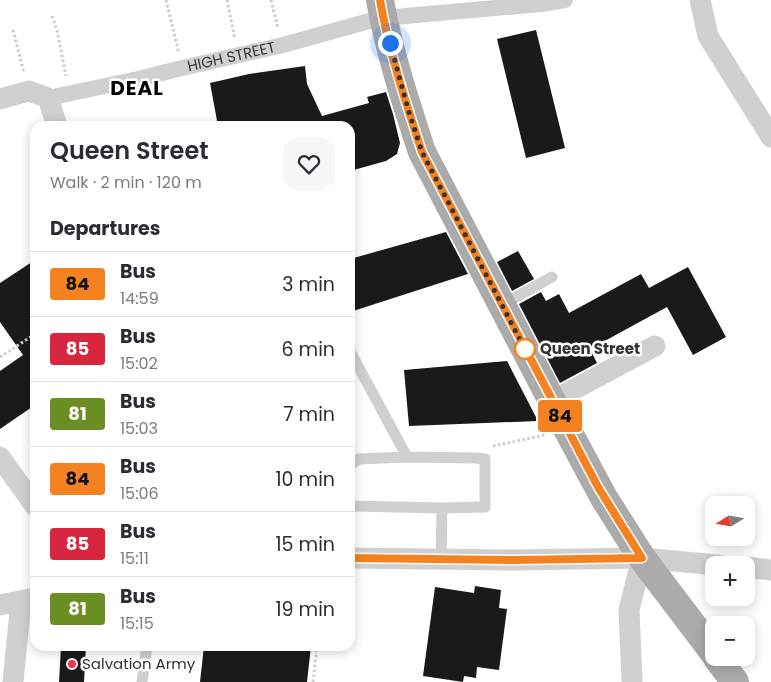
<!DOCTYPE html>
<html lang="en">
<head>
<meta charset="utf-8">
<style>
	:root { --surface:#fff; --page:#f7f7f7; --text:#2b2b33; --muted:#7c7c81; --line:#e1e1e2 }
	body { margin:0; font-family:Poppins,sans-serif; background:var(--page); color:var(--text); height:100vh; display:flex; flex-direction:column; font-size:19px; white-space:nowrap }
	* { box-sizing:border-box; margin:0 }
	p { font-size:16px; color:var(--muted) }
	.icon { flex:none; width:28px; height:28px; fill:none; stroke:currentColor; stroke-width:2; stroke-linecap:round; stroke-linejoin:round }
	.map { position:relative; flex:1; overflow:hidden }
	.sheet { position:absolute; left:30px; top:121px; width:325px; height:530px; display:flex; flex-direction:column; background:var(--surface); border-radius:15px; box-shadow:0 2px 12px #0003 }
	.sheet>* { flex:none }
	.badge { padding:0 10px; border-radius:4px; font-size:18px; line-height:32px }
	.needle { width:32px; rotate:259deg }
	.controls { position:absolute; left:705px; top:496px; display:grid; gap:10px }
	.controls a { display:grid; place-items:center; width:50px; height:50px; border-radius:10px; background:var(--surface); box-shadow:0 2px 12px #0003; font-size:25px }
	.you { position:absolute; width:25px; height:25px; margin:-12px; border:4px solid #fff; border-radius:50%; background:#1a73e8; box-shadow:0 0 0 8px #1a73e833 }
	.map>.badge { position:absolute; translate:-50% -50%; box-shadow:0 0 0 2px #fff }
	h2 { padding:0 20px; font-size:19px; line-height:45px }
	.round { display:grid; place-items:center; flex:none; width:52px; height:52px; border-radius:15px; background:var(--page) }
	.head { display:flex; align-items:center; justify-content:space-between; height:85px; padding:0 20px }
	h1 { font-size:24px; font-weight:600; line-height:38px }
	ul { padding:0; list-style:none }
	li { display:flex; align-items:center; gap:15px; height:65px; padding:0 20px; border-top:1px solid var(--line) }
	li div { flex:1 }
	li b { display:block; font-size:19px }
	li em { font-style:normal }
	li .badge { min-width:55px; font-weight:700; text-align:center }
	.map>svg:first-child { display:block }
	.building { fill:#1a1a1a }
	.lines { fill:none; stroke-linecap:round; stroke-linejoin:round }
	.path { stroke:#cdcdcd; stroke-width:3; stroke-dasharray:2.5 2.5; stroke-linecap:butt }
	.service { stroke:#d0d0d0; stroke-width:11 }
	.pedestrian { stroke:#d0d0d0; stroke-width:16 }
	.minor { stroke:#d0d0d0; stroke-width:21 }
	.primary { stroke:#ababab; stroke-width:28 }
	.line-casing { stroke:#fff; stroke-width:11 }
	.line { stroke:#f58220; stroke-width:8 }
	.walk { stroke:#333; stroke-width:5; stroke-dasharray:0 9 }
	.stop-dot { fill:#fff; stroke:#f58220; stroke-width:2.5 }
	.poi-dot { fill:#e63946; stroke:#fff; stroke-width:2 }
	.labels { text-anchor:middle; stroke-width:5; stroke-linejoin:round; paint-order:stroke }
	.street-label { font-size:15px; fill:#333; stroke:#fff }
	.stop-label { font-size:15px; font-weight:bold; fill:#333; stroke:#fff; text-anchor:start }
	.poi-label { font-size:15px; fill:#333; stroke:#fff; text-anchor:start }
	.district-label { font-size:20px; font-weight:bold; letter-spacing:1px; fill:#000; stroke:#fff }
</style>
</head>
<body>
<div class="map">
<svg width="771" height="682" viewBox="0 0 771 682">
	<rect width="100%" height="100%" fill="#fff"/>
	<path class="building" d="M536,30L565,148L526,158L497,39Z
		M305,66L307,84L322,116L369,103L367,97L386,92L393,114L400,143L397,154L386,161L350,171V126H303V123L293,126H218L210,83L249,74Z
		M446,232L468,274L350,312V259Z
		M518,251L534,279L512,291L497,262Z
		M35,260V405L0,429V371L23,355L0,322V283Z
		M688,267L726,337L693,355L667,307L590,349L597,363L560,383L519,304L541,292L546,301L559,294L569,313L641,274L649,288Z
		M507,361L538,421L409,426L404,370Z
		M475,586L501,590L499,608L507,609L499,670L477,667L476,678L464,676L463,682L423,676L435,587L474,593Z
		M61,646H86L84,682H59Z
		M204,646H311L307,682H200Z"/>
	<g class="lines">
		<path class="path" d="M166,0L179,53
			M227,0L235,39
			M271,0L278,28
			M52,16L57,30L66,76
			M13,30L24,73
			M0,357L35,334
			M493,446L545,435
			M313,682L317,646"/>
		<path class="service" d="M502,305L552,277
			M350,351L407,457
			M350,465L359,459L407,457L475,458L485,459V507L442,508L350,506
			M441,559L442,508
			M142,682L147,646"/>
		<g class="pedestrian">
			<path d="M394,17L541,4L565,0"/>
			<path id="s1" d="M48,98L138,79L182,68L283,45L373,20"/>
		</g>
		<path class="minor" d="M700,0L708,36L771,137
			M0,99L29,91L48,98L57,126
			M552,401L655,346
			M0,457L35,506
			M350,558L515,560L642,558L718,565
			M746,567L771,570
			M0,605L34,598
			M632,681L629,610L642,558
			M13,682L21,601"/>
		<path class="primary" d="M380,0C389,52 406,103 422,152L552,401L604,498L642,558L714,653
			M717,658L735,682"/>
	</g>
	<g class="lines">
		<defs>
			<path id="line" d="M350,558L515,560L642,558L598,487L422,152C406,103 389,52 380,0"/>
		</defs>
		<use href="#line" class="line-casing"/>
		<use href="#line" class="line"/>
		<path class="walk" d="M390,43L408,109L422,152L527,353L525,349"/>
	</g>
	<circle class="stop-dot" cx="525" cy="349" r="10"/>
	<circle class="poi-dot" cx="72" cy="664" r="5"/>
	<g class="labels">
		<g class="street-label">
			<text dy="5" stroke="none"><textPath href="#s1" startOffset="188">HIGH STREET</textPath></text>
		</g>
		<g class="stop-label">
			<text x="540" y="354">Queen Street</text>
		</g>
		<g class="poi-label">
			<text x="82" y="669">Salvation Army</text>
		</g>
		<g class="district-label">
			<text x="137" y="95">DEAL</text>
		</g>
	</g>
</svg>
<div class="controls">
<a><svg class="needle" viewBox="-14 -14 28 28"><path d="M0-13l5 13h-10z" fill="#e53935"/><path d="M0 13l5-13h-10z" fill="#7c7c81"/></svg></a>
<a>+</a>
<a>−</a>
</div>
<div class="you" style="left:390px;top:43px"></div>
<b class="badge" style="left:560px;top:416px;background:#f58220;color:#111">84</b>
<section class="sheet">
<div class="head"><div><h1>Queen Street</h1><p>Walk · 2 min · 120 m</p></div><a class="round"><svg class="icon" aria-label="heart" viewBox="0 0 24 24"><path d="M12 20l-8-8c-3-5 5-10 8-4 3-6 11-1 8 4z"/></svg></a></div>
<h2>Departures</h2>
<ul>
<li><span class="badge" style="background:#f58220;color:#111">84</span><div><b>Bus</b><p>14:59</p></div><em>3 min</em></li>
<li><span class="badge" style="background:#d7263d;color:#fff">85</span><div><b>Bus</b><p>15:02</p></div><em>6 min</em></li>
<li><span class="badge" style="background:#6b8e23;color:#fff">81</span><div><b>Bus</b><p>15:03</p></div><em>7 min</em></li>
<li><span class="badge" style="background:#f58220;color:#111">84</span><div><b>Bus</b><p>15:06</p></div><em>10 min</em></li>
<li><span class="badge" style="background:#d7263d;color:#fff">85</span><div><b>Bus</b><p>15:11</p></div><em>15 min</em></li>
<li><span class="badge" style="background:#6b8e23;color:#fff">81</span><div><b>Bus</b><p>15:15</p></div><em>19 min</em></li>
</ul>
</section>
</div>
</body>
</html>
